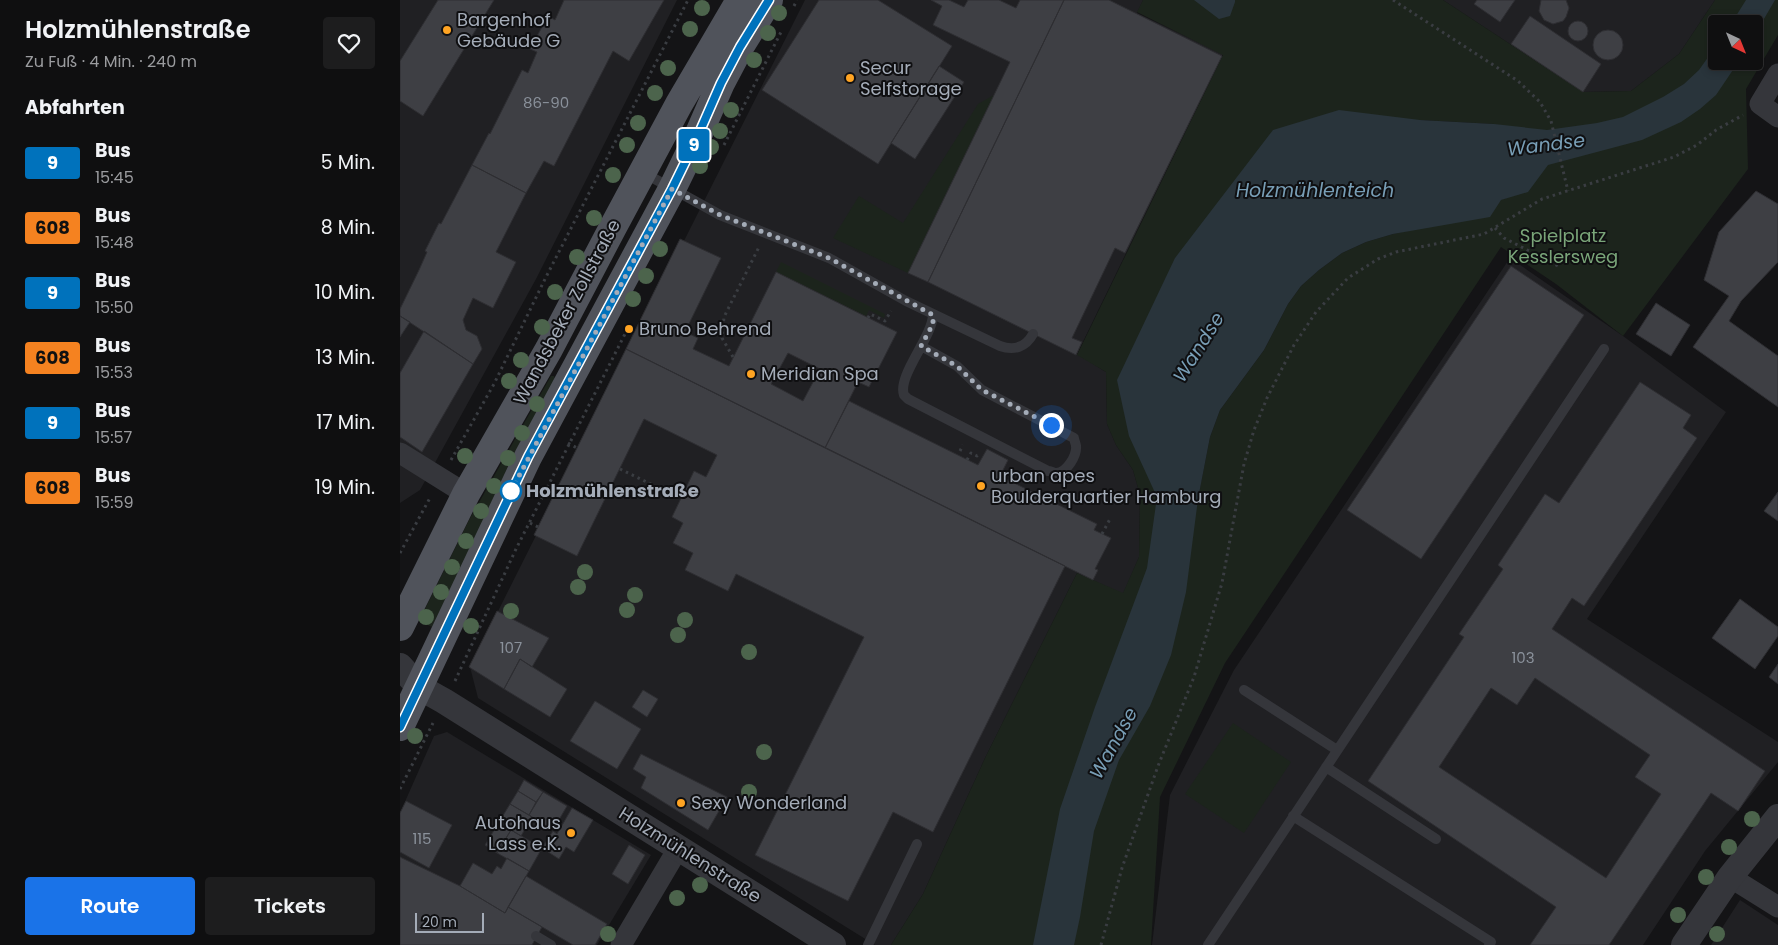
<!DOCTYPE html>
<html lang="de">
<head>
<meta charset="utf-8">
<style>
	:root { --surface:#0f0f10; --page:#1d1d1e; --text:#f1f3f6; --muted:#9b9c9f; --line:#2f2f30; --accent:#1a73e8 }
	body { margin:0; font-family:Poppins,sans-serif; background:var(--page); color:var(--text); height:100vh; display:flex; flex-direction:column; font-size:19px; white-space:nowrap }
	* { box-sizing:border-box; margin:0 }
	p { font-size:16px; color:var(--muted) }
	.icon { flex:none; width:28px; height:28px; fill:none; stroke:currentColor; stroke-width:2; stroke-linecap:round; stroke-linejoin:round }
	.map { position:relative; flex:1; overflow:hidden }
	.side { display:flex; flex-direction:column; background:var(--surface); width:400px }
	.side>* { flex:none }
	.badge { padding:0 10px; border-radius:4px; font-size:18px; line-height:32px }
	.needle { width:32px; rotate:137deg }
	.buttons { position:absolute; left:1308px; top:15px; display:grid; gap:10px }
	.buttons a { display:grid; place-items:center; width:55px; height:55px; border-radius:5px; background:var(--surface); box-shadow:0 2px 8px #0003,0 0 0 1px var(--line); font-size:25px }
	.scale { position:absolute; left:15px; bottom:12px; width:69px; box-sizing:border-box; padding-left:5px; border:2px solid #a4acb8; border-top:0; font-size:14px; line-height:18px; white-space:nowrap; color:#a4acb8; -webkit-text-stroke:4px #0f0f11; paint-order:stroke }
	.you { position:absolute; width:25px; height:25px; margin:-12px; border:4px solid #fff; border-radius:50%; background:#1a73e8; box-shadow:0 0 0 8px #1a73e833 }
	.map>.badge { position:absolute; translate:-50% -50%; box-shadow:0 0 0 2px #fff }
	h2 { padding:0 25px; font-size:19px; line-height:45px }
	.round { display:grid; place-items:center; flex:none; width:52px; height:52px; border-radius:5px; background:var(--page) }
	.head { display:flex; align-items:center; justify-content:space-between; height:85px; padding:0 25px }
	h1 { font-size:24px; font-weight:600; line-height:38px }
	.action { display:flex; gap:10px; margin-top:auto; padding:10px 25px }
	.action a { flex:1; height:58px; border-radius:5px; background:var(--accent); color:#fff; font-size:20px; font-weight:600; line-height:58px; text-align:center }
	.action a+a { background:var(--page); color:var(--text) }
	ul { padding:0; list-style:none }
	li { display:flex; align-items:center; gap:15px; height:65px; padding:0 25px }
	li div { flex:1 }
	li b { display:block; font-size:19px }
	li em { font-style:normal }
	li .badge { min-width:55px; font-weight:700; text-align:center }
	main { display:flex; flex:1; min-height:0 }
	.map>svg:first-child { display:block }
	.built { fill:#202023 }
	.green { fill:#1c241c; fill-rule:evenodd }
	.water { fill:#29343b }
	.building { fill:#3e3f44; stroke:#2e2e32; fill-rule:evenodd }
	.lines { fill:none; stroke-linecap:round; stroke-linejoin:round }
	.path { stroke:#3a3d42; stroke-width:3; stroke-dasharray:2.5 4; stroke-linecap:butt }
	.service { stroke:#35363b; stroke-width:10 }
	.minor { stroke:#35363b; stroke-width:21 }
	.tertiary { stroke:#35363b; stroke-width:26 }
	.primary { stroke:#50535b; stroke-width:28 }
	.tree { fill:#4c644c }
	.line-casing { stroke:#fff; stroke-width:11 }
	.line { stroke:#0072bc; stroke-width:8 }
	.walk { stroke:#a4acb8; stroke-width:5; stroke-dasharray:0 9 }
	.poi-dot { fill:#ffa423; stroke:#0f0f11; stroke-width:2 }
	.stop-dot { fill:#fff; stroke:#0072bc; stroke-width:2.5 }
	.labels { text-anchor:middle; stroke-width:4; stroke-linejoin:round; paint-order:stroke }
	.number-label { font-size:15px; fill:#8a919b }
	.poi-label { font-size:18px; fill:#a4acb8; stroke:#0f0f11; text-anchor:start }
	.park-label { font-size:18px; fill:#7aa579; stroke:#0f0f11 }
	.street-label { font-size:18px; fill:#a4acb8; stroke:#0f0f11 }
	.stop-label { font-size:18px; font-weight:bold; fill:#a4acb8; stroke:#0f0f11; text-anchor:start }
	.water-label { font-size:19px; font-style:italic; fill:#789eb6; stroke:#0f0f11 }
</style>
</head>
<body>
<main>
<section class="side">
<div class="head"><div><h1>Holzmühlenstraße</h1><p>Zu Fuß · 4 Min. · 240 m</p></div><a class="round"><svg class="icon" aria-label="heart" viewBox="0 0 24 24"><path d="M12 20l-8-8c-3-5 5-10 8-4 3-6 11-1 8 4z"/></svg></a></div>
<h2>Abfahrten</h2>
<ul>
<li><span class="badge" style="background:#0072bc;color:#fff">9</span><div><b>Bus</b><p>15:45</p></div><em>5 Min.</em></li>
<li><span class="badge" style="background:#f58220;color:#111">608</span><div><b>Bus</b><p>15:48</p></div><em>8 Min.</em></li>
<li><span class="badge" style="background:#0072bc;color:#fff">9</span><div><b>Bus</b><p>15:50</p></div><em>10 Min.</em></li>
<li><span class="badge" style="background:#f58220;color:#111">608</span><div><b>Bus</b><p>15:53</p></div><em>13 Min.</em></li>
<li><span class="badge" style="background:#0072bc;color:#fff">9</span><div><b>Bus</b><p>15:57</p></div><em>17 Min.</em></li>
<li><span class="badge" style="background:#f58220;color:#111">608</span><div><b>Bus</b><p>15:59</p></div><em>19 Min.</em></li>
</ul>
<div class="action"><a>Route</a><a>Tickets</a></div>
</section>
<div class="map">
<svg width="1378" height="945" viewBox="0 0 1378 945">
	<rect width="100%" height="100%" fill="#141416"/>
	<path class="built" d="M0,0H277L136,279L20,490L0,503Z
		M405,0H743L737,13L823,54L677,354L706,372L707,424L716,445L733,470L740,495L739,557L723,594L677,573L586,756L523,894L491,945H475L78,698L70,667Z
		M1043,0H1315L1279,54L1231,91L1183,92Z
		M1110,258L1223,336L1326,412L1187,619L1378,742V762L1305,851L1243,945H752L770,795L834,670Z
		M47,732L251,855L197,945H0V813L34,736Z
		M1340,900L1378,925V945H1311Z"/>
	<path class="green" d="M743,0H1043L1183,92L1231,91L1279,54L1315,0H1378V35L1346,89L1348,169L1223,336L1156,284L1101,247L825,663L760,797L751,945H491L523,894L586,756L677,573L723,593L739,557L740,495L733,470L716,445L707,424L706,372L677,355L823,55L737,12ZM1316,24H1354V61H1316ZM1020,120L1094,124L1109,197L1016,229L993,234L966,242L942,253L919,270L901,286L888,304L864,350L820,410L810,437L798,498L775,258Z
		M594,95L508,273L433,238L459,196L503,223L578,104Z
		M381,262L485,314L484,318L469,310L466,316L376,272Z
		M151,376H154L155,379L111,460L77,535L32,627L19,621L69,520Z
		M833,723L891,762L844,833L785,794Z"/>
	<path class="water" d="M794,0H835V2L830,16L819,19Z
		M1346,0H1375L1354,36V24H1331Z
		M1316,46V61H1339L1316,95L1300,109L1281,122L1242,140L1148,165L1128,192L1101,200L1090,217L993,234L966,242L942,253L919,270L901,286L888,304L864,350L820,410L810,437L798,499L786,592L771,655L750,706L719,760L694,831L680,917L674,945H633L660,809L695,707L747,568L757,497L729,436L717,380L775,258L873,130L939,110L1020,120L1094,124L1147,130L1197,123L1223,117L1263,97L1284,84L1299,70Z"/>
	<path class="building" d="M38,0H94L23,116L0,101V61Z
		M164,0H264L229,61L213,51L154,166L144,161L126,193L72,165L89,133L90,134L122,70L128,73L137,52L130,49L148,16L155,20Z
		M419,0H478L552,46L478,164L362,90Z
		M531,0H549L564,7L568,0H599L616,8L620,0H664L528,282L508,273L610,62L533,25L542,6Z
		M664,0H709L822,56L725,253L715,248L672,338L682,342L676,355L528,282Z
		M1077,0H1115L1100,22L1074,4Z
		M1141,0H1166L1169,8L1166,17L1163,21L1153,24L1144,20L1139,11Z
		M1130,16L1201,64L1183,92L1111,44Z
		M1168 31a10 10 0 1 1 20 0a10 10 0 1 1-20 0Z
		M1193 45a15 15 0 1 1 30 0a15 15 0 1 1-30 0Z
		M539,66L564,82L515,159L491,143Z
		M72,165L126,193L96,252L116,262L93,308L73,298L63,320L66,330L77,336L82,349L73,364L0,316V309L19,270L27,252L25,251L39,223L41,224Z
		M1356,191L1378,204V262L1341,301L1329,321L1378,356V407L1293,347L1329,296L1304,280L1319,232Z
		M280,239L321,258L285,332L298,338L293,349L329,366L376,272L497,332L469,387L458,382L425,448L226,349ZM388,353L420,369L403,401L371,384Z
		M1111,266L1184,315L1021,559L947,510Z
		M1256,303L1290,325L1271,356L1236,334Z
		M0,316L10,322L0,337Z
		M24,331L73,364L22,452L0,437V373Z
		M226,349L665,566L533,832L493,812L448,901L355,855L464,637L336,574L328,591L285,570L293,553L273,543L283,523L272,517L294,471L306,477L317,455L244,419L177,556L134,535Z
		M1240,382L1291,415L1283,428L1297,438L1184,606L1172,598L1152,629L1365,771L1338,811L1311,793L1209,945H1130L1156,907L968,781L1064,637L1059,634L1103,569L1098,565L1145,494L1159,503ZM1135,678L1250,755L1235,777L1261,794L1206,878L1039,767L1091,688L1117,705Z
		M449,401L578,465L587,449L608,460L600,476L697,524L694,530L711,538L695,569L698,570L693,580L425,448Z
		M1378,492V521L1364,511Z
		M1340,599L1378,627V636L1355,669L1312,638Z
		M97,611L149,638L132,667L120,659L104,689L69,667Z
		M120,659L167,689L150,717L104,689Z
		M1378,664V684L1369,677Z
		M243,690L258,699L247,717L232,707Z
		M195,701L241,729L217,769L170,741Z
		M241,754L327,797L308,830L241,788L246,777L233,769Z
		M124,780L143,792L136,802L118,791Z
		M118,791L136,802L129,815L110,804Z
		M143,792L167,806L153,830L129,815Z
		M6,801L52,825L29,868L0,852V813Z
		M110,804L132,817L121,836L111,830L97,853L85,845Z
		M172,808L193,820L174,852L166,847L159,859L142,848L153,831L157,834Z
		M111,830L142,848L129,871L97,853Z
		M229,845L245,855L228,884L212,874Z
		M0,857L60,886L105,913L108,907L142,927L132,945H0Z
		M107,858L129,871L105,913L60,886L73,863L92,874L97,866L101,869Z
		M126,876L207,924L195,945H173L108,907Z"/>
	<g class="lines">
		<path class="path" d="M993,0L1118,81L1140,102L1151,121L1168,191
			M394,6L397,0
			M324,145L381,32
			M1095,228L1104,238L1160,267
			M468,318L470,314L485,321L491,311
			M333,357L322,338L324,317L359,247
			M168,443L177,448
			M560,451L563,445
			M51,460L94,384L145,279L288,0
			M567,460L571,453L577,456L579,453
			M220,469L265,491L275,492L282,495
			M130,523L138,527
			M702,534L710,519
			M0,553L31,496
			M55,681L116,549L226,332
			M0,789L33,723
			M701,945L722,868L758,766L794,677L822,583L844,464L854,430L867,398L894,345L916,312L948,278L978,259L996,252L1084,234L1142,199L1274,157L1297,145L1316,130L1343,115"/>
		<path class="service" d="M244,173L320,215L429,258L506,301L600,346C614,351 626,347 633,334
			M521,346L557,366L582,390L674,438C674,440 676,444 676,446C677,455 667,473 656,473C654,473 651,471 648,471L508,399L504,395C497,376 532,338 533,315
			M844,690L937,750
			M926,767L1036,839
			M893,816L1091,942L1089,945
			M136,936L151,945
			M468,945L517,844
			M808,945L1204,349"/>
		<path class="minor" d="M1378,74L1360,104L1378,117
			M0,453L66,494
			M1330,877L1378,907
			M221,945L279,847"/>
		<path class="tertiary" d="M0,666L19,687L44,701L433,945
			M1284,945L1330,877L1378,817"/>
		<path class="primary" d="M0,627L66,494L149,349L212,229L279,104L340,0
			M0,727L128,457L272,189L296,140L321,83L340,47L369,0"/>
	</g>
	<g class="tree">
		<circle cx="302" cy="8" r="8"/>
		<circle cx="379" cy="13" r="8"/>
		<circle cx="290" cy="29" r="8"/>
		<circle cx="368" cy="33" r="8"/>
		<circle cx="354" cy="60" r="8"/>
		<circle cx="268" cy="68" r="8"/>
		<circle cx="255" cy="93" r="8"/>
		<circle cx="331" cy="110" r="8"/>
		<circle cx="238" cy="123" r="8"/>
		<circle cx="320" cy="131" r="8"/>
		<circle cx="227" cy="145" r="8"/>
		<circle cx="311" cy="147" r="8"/>
		<circle cx="300" cy="166" r="8"/>
		<circle cx="213" cy="175" r="8"/>
		<circle cx="194" cy="218" r="8"/>
		<circle cx="260" cy="249" r="8"/>
		<circle cx="177" cy="257" r="8"/>
		<circle cx="246" cy="276" r="8"/>
		<circle cx="155" cy="292" r="8"/>
		<circle cx="233" cy="299" r="8"/>
		<circle cx="142" cy="327" r="8"/>
		<circle cx="121" cy="360" r="8"/>
		<circle cx="109" cy="381" r="8"/>
		<circle cx="137" cy="404" r="8"/>
		<circle cx="122" cy="433" r="8"/>
		<circle cx="65" cy="456" r="8"/>
		<circle cx="108" cy="458" r="8"/>
		<circle cx="94" cy="486" r="8"/>
		<circle cx="81" cy="511" r="8"/>
		<circle cx="66" cy="541" r="8"/>
		<circle cx="52" cy="567" r="8"/>
		<circle cx="185" cy="572" r="8"/>
		<circle cx="178" cy="587" r="8"/>
		<circle cx="41" cy="592" r="8"/>
		<circle cx="235" cy="595" r="8"/>
		<circle cx="227" cy="610" r="8"/>
		<circle cx="111" cy="611" r="8"/>
		<circle cx="26" cy="617" r="8"/>
		<circle cx="285" cy="620" r="8"/>
		<circle cx="71" cy="626" r="8"/>
		<circle cx="278" cy="635" r="8"/>
		<circle cx="349" cy="652" r="8"/>
		<circle cx="15" cy="736" r="8"/>
		<circle cx="364" cy="752" r="8"/>
		<circle cx="349" cy="792" r="8"/>
		<circle cx="1352" cy="819" r="8"/>
		<circle cx="1329" cy="847" r="8"/>
		<circle cx="1306" cy="877" r="8"/>
		<circle cx="300" cy="885" r="8"/>
		<circle cx="277" cy="898" r="8"/>
		<circle cx="1278" cy="915" r="8"/>
		<circle cx="208" cy="934" r="8"/>
		<circle cx="1317" cy="934" r="8"/>
	</g>
	<g class="lines">
		<defs>
			<path id="line" d="M0,727L128,457L272,189L296,140L321,83L340,47L369,0"/>
		</defs>
		<use href="#line" class="line-casing"/>
		<use href="#line" class="line"/>
		<path class="walk" d="M111,491L272,189L320,215L429,258L533,315V324L521,346L557,366L582,390L651,425"/>
	</g>
	<g class="poi-dot">
		<circle cx="47" cy="30" r="5"/>
		<circle cx="450" cy="78" r="5"/>
		<circle cx="229" cy="329" r="5"/>
		<circle cx="351" cy="374" r="5"/>
		<circle cx="581" cy="486" r="5"/>
		<circle cx="281" cy="803" r="5"/>
		<circle cx="171" cy="833" r="5"/>
	</g>
	<circle class="stop-dot" cx="111" cy="491" r="10"/>
	<g class="labels">
		<g class="number-label">
			<text x="146" y="108">86-90</text>
			<text x="111" y="653">107</text>
			<text x="1123" y="663">103</text>
			<text x="22" y="844">115</text>
		</g>
		<g class="poi-label">
			<text x="57" y="26">Bargenhof<tspan x="57" dy="21">Gebäude G</tspan></text>
			<text x="460" y="74">Secur<tspan x="460" dy="21">Selfstorage</tspan></text>
			<text x="239" y="335">Bruno Behrend</text>
			<text x="361" y="380">Meridian Spa</text>
			<text x="591" y="482">urban apes<tspan x="591" dy="21">Boulderquartier Hamburg</tspan></text>
			<text x="291" y="809">Sexy Wonderland</text>
			<text x="161" y="829" text-anchor="end">Autohaus<tspan x="161" dy="21">Lass e.K.</tspan></text>
		</g>
		<g class="park-label">
			<text x="1163" y="242">Spielplatz<tspan x="1163" dy="21">Kesslersweg</tspan></text>
		</g>
		<g class="street-label">
			<text transform="translate(167 312) rotate(-62)" y="6">Wandsbeker Zollstraße</text>
			<text transform="translate(290 855) rotate(32)" y="6">Holzmühlenstraße</text>
		</g>
		<g class="stop-label">
			<text x="126" y="497">Holzmühlenstraße</text>
		</g>
		<g class="water-label">
			<text transform="translate(1146 144) rotate(-7)" y="7">Wandse</text>
			<text x="915" y="197">Holzmühlenteich</text>
			<text transform="translate(798 347) rotate(-58)" y="7">Wandse</text>
			<text transform="translate(713 743) rotate(-61)" y="7">Wandse</text>
		</g>
	</g>
</svg>
<div class="buttons">
<a><svg class="needle" viewBox="-14 -14 28 28"><path d="M0-13l5 13h-10z" fill="#e53935"/><path d="M0 13l5-13h-10z" fill="#9b9c9f"/></svg></a>
</div>
<div class="scale">20 m</div>
<div class="you" style="left:651px;top:425px"></div>
<b class="badge" style="left:294px;top:145px;background:#0072bc;color:#fff">9</b>
</div>
</main>
</body>
</html>
